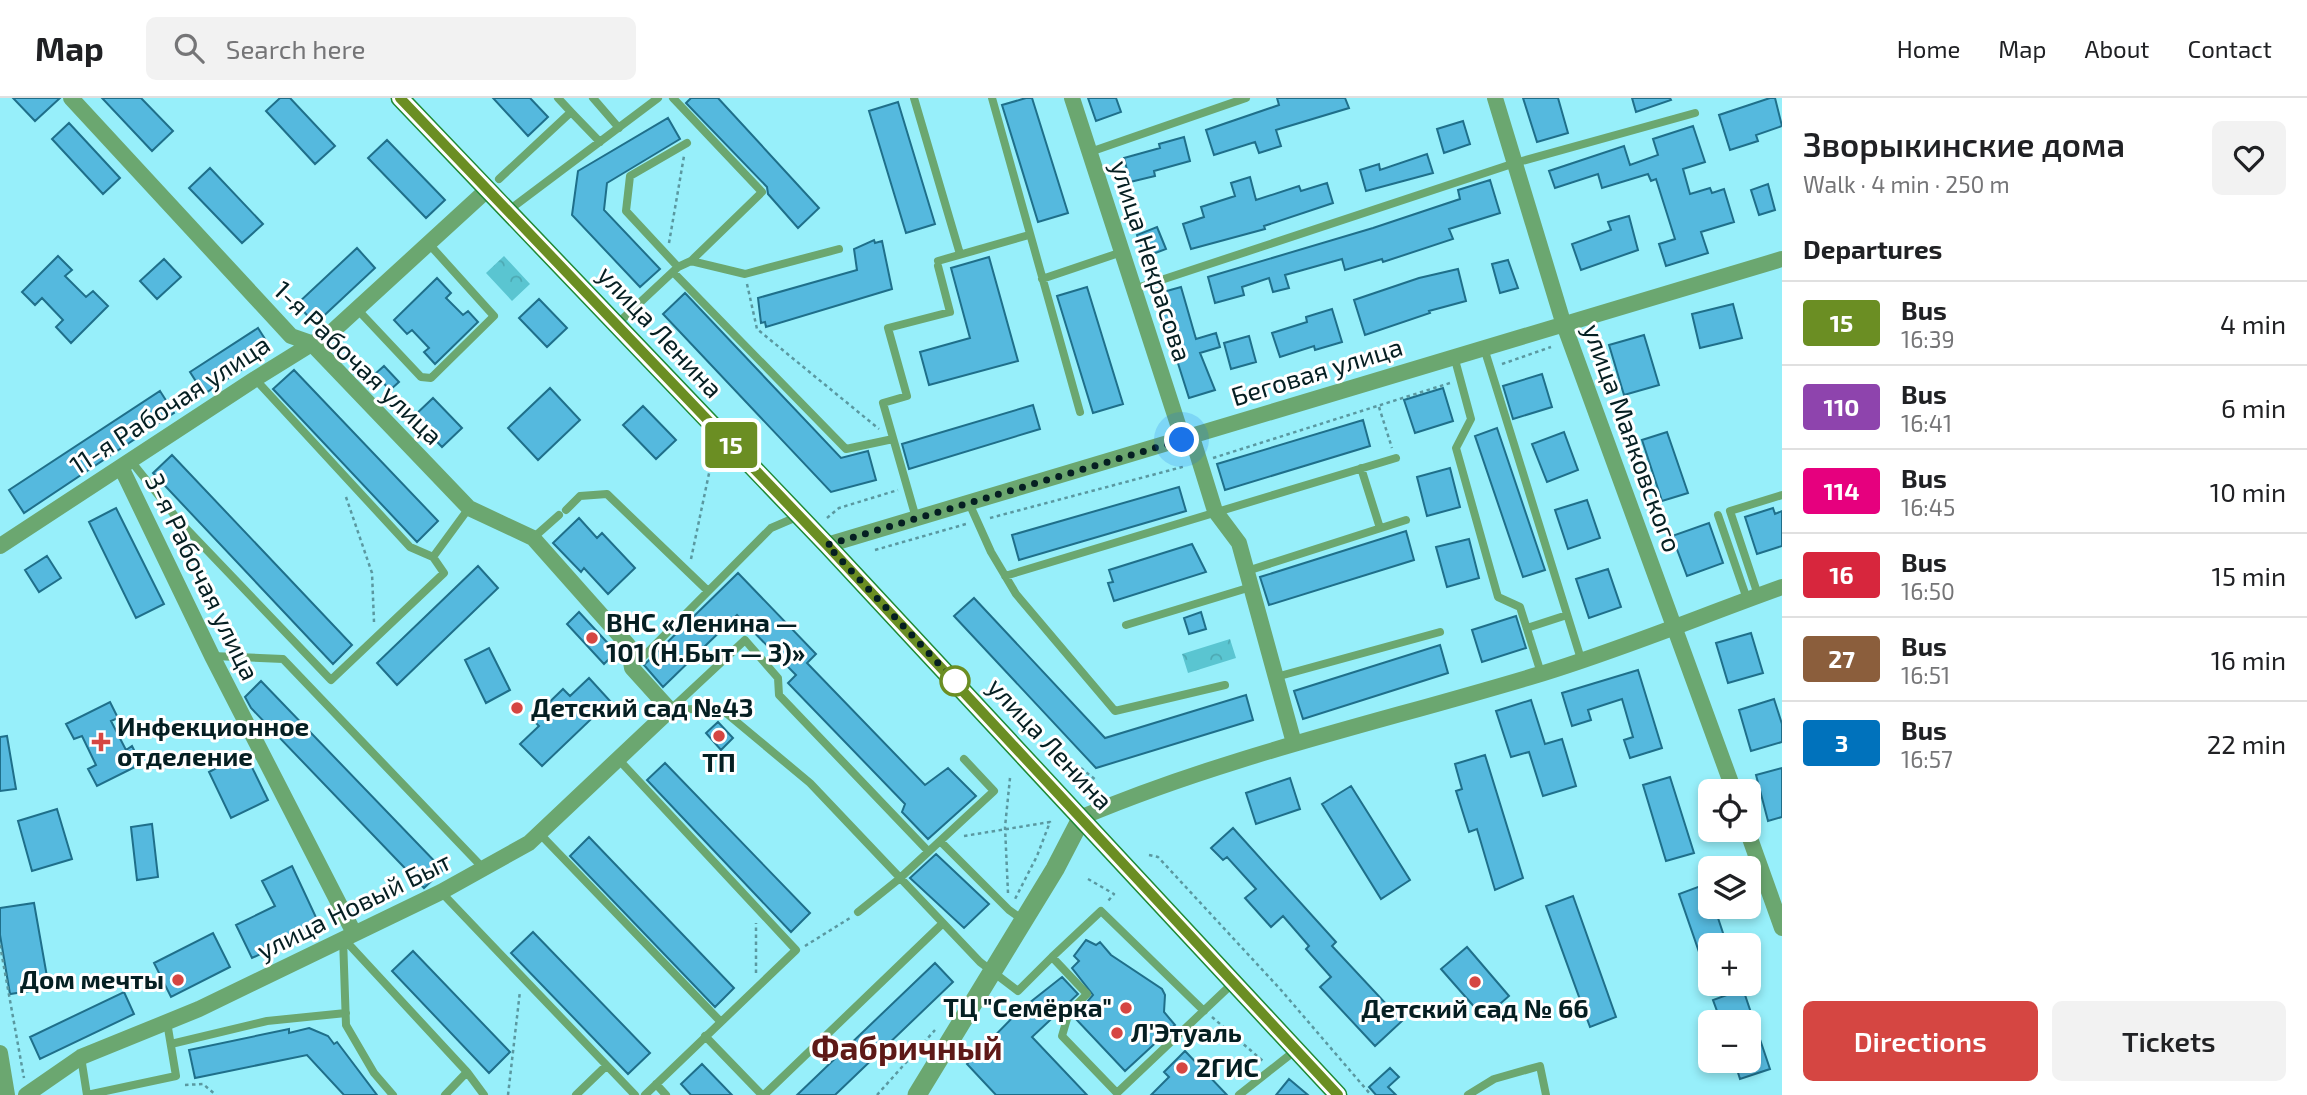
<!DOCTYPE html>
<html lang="en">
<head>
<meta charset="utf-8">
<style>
	:root { --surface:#fff; --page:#f2f2f2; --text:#202124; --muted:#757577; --line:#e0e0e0; --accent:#d54642 }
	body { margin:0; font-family:"Exo 2",sans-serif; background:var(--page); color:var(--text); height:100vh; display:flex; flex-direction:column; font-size:26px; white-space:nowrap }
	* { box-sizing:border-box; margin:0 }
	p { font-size:23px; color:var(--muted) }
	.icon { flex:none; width:38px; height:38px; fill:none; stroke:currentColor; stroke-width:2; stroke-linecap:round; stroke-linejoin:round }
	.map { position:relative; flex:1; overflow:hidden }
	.panel { display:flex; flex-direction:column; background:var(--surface); width:525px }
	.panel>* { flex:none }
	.badge { padding:0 14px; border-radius:5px; font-size:24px; line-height:46px }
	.controls { position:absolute; left:1698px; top:681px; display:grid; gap:14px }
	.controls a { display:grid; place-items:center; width:63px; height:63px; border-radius:10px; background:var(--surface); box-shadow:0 4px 10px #0003; font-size:35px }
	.you { position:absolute; width:35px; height:35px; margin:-18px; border:5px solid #fff; border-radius:50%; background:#1a73e8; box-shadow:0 0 0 10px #1a73e833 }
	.map>.badge { position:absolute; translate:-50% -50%; box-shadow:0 0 0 4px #fff }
	h2 { padding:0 21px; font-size:26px; line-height:63px }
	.round { display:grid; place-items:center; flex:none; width:74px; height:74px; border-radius:10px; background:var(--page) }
	.overview { display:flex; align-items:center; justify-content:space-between; height:119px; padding:0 21px }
	h1 { font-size:33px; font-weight:600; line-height:52px }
	.primary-button { display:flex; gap:14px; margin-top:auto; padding:14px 21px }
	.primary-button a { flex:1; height:80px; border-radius:10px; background:var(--accent); color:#fff; font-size:28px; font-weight:600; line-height:80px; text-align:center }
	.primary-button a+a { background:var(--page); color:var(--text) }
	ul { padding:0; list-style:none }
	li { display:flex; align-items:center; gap:21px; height:84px; padding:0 21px; border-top:2px solid var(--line) }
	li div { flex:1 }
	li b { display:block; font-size:26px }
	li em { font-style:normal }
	li .badge { min-width:77px; font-weight:700; text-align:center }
	header { display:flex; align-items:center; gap:42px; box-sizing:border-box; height:98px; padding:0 35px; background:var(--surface); border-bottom:2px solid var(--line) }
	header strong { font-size:33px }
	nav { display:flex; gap:38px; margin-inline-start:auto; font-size:24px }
	.search { width:490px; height:63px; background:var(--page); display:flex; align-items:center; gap:18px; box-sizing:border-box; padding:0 24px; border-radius:10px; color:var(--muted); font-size:26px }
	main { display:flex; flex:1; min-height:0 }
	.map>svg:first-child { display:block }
	.park { fill:url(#park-crowns) }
	.building { fill:#55b9de; stroke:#1f6f8a; stroke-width:2 }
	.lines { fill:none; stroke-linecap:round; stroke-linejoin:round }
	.path { stroke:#5a98a0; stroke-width:2.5; stroke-dasharray:3.5 3.5; stroke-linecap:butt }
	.service { stroke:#6ba770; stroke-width:8 }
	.minor { stroke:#6ba770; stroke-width:16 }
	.tertiary { stroke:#6ba770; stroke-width:19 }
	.secondary { stroke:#208a35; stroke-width:19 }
	.line-casing { stroke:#fff; stroke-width:16 }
	.line { stroke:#6b8e23; stroke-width:10 }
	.walk { stroke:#051f22; stroke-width:7; stroke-dasharray:0 12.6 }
	.poi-dot { fill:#d54642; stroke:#fff; stroke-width:2.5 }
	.stop-dot { fill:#fff; stroke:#6b8e23; stroke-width:3.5 }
	.labels { text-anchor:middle; stroke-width:6; stroke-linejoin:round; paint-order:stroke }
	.street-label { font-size:26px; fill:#051f22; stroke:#fff }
	.poi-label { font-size:26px; font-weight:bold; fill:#051f22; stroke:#fff; text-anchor:start }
	.district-label { font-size:33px; font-weight:bold; fill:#5e1917; stroke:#fff }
</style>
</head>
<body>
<header>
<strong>Map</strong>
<div class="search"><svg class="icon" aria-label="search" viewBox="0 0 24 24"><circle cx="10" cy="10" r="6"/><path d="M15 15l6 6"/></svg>Search here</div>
<nav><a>Home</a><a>Map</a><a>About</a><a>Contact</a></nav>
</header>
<main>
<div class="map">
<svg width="1782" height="997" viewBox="0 0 1782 997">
	<defs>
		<pattern id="park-crowns" width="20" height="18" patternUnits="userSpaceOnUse" patternTransform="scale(1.75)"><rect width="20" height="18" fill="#5ac5d1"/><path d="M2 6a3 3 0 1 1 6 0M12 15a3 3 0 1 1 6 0" fill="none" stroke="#4da9b3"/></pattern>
	</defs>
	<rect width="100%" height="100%" fill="#97effa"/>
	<path class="park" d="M504,158L530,186L512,203L486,175Z
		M1230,541L1236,560L1188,575L1182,556Z"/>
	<path class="building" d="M13,0H60L35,23Z
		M102,0H141L173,33L152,53Z
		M280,0H290L335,48L315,66L266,13Z
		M493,0H530L548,19L528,38Z
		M691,0H718L819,110L798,130L768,96L767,89L686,5Z
		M1026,0H1032L1068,115L1038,124L1002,7Z
		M1088,0H1116L1121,14L1096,23Z
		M1277,0H1345L1349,10L1276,32L1281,48L1259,55L1255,44L1214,57L1206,32L1279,7Z
		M1523,0H1558L1568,35L1537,44Z
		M1632,0H1670L1671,2L1636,14Z
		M1770,0H1775L1782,28L1756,37L1758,43L1730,52L1719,17Z
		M898,4L935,126L906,135L869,13Z
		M668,20L680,41L607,85L604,112L660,171L640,189L572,117L578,73Z
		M1463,23L1470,46L1444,55L1437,31Z
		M69,25L120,80L103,96L52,41Z
		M1693,28L1705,64L1683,71L1690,96L1710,90L1712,95L1724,91L1734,124L1701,134L1708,155L1666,168L1659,146L1675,141L1656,81L1651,83L1648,76L1602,90L1598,76L1555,90L1549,73L1624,48L1630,67L1658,57L1653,41Z
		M1184,39L1190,63L1154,73L1155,78L1130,84L1124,60L1160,50L1159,46Z
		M387,42L445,102L426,120L368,60Z
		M1427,56L1433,75L1366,93L1360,72L1379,66L1380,72Z
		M210,70L263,126L242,145L189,90Z
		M1250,79L1256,102L1299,88L1301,93L1327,85L1333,105L1264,128L1265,131L1191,151L1183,126L1204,119L1201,109L1235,98L1231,85Z
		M1490,82L1500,115L1449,131L1453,141L1383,164L1382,161L1345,172L1342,161L1285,177L1289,190L1273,194L1269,180L1242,189L1244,197L1215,205L1208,179L1373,130L1460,101L1458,92Z
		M1768,86L1775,112L1759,117L1751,92Z
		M1629,118L1638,152L1581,172L1572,146L1611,132L1608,124Z
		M1157,129L1166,151L1145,159L1137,137Z
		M874,142L875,145L882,143L892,191L766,229L765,224L761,225L758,200L857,172L854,151Z
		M357,150L375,170L315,226L297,206Z
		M58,158L72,172L65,178L86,199L93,193L108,208L71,245L56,229L63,222L42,200L35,207L22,194Z
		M989,159L1018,263L929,287L920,254L970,240L951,170Z
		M164,161L181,179L157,201L140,183Z
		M1508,162L1518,190L1500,195L1492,166Z
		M1458,171L1466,203L1429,213L1430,215L1365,237L1354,202L1419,180Z
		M437,180L451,195L446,200L463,217L468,213L478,224L435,266L424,254L429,250L412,232L407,236L394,222Z
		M1087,189L1123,306L1093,315L1057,198Z
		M1181,189L1196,241L1216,235L1220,249L1200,255L1215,292L1189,300L1156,196Z
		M685,195L841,360L868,353L876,382L831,394L663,216Z
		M539,201L567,230L547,249L519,220Z
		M1733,206L1742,240L1700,250L1692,216Z
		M1332,211L1342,244L1315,252L1314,248L1280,259L1272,235L1307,224L1306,219Z
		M258,230L272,252L204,296L190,274Z
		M1644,237L1659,287L1624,297L1609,247Z
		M1249,238L1256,264L1231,271L1224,245Z
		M384,268L399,284L390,292L375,276Z
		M294,272L438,423L417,444L273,291Z
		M1542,276L1552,309L1513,321L1503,288Z
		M550,290L580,322L538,362L508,330Z
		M1443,290L1453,323L1415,335L1404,302Z
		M160,293L174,315L24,415L9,392Z
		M433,300L462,330L442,349L413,319Z
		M1033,307L1040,331L909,371L902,346Z
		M643,308L676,342L656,361L623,327Z
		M1363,322L1370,348L1225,392L1217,366Z
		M1497,330L1545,472L1523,479L1475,338Z
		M1564,334L1578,372L1547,384L1532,346Z
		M1667,334L1688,395L1662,403L1642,342Z
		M172,357L352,547L333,566L153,375Z
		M1450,370L1460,409L1427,418L1417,379Z
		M1179,389L1186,413L1019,462L1012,437Z
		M1587,402L1600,440L1568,451L1555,412Z
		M116,410L164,506L136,520L89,424Z
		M1773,410L1775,416L1782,413V448L1757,456L1745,419Z
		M579,420L597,440L602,435L635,470L608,496L584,470L581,474L553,445Z
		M1709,425L1723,465L1687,478L1672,438Z
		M1406,433L1414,462L1269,507L1260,479Z
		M1469,441L1479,480L1447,489L1436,449Z
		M1192,446L1206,474L1114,503L1108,485L1113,484L1109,472Z
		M47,458L61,480L39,494L25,472Z
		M478,468L498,490L397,587L377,565Z
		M1608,471L1621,509L1589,520L1576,481Z
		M738,475L816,556L807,565L925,687L948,670L976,698L928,741L902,714L905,706L788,585L796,577L737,517L663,589L644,567Z
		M974,500L1105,640L1246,597L1253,622L1096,670L954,518Z
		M579,514L616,554L604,566L567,526Z
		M1201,514L1206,531L1189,536L1184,520Z
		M1516,518L1526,550L1482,564L1472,532Z
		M1751,535L1763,575L1728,585L1716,545Z
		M1440,547L1448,575L1303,621L1294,593Z
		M489,550L510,592L486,605L465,562Z
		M1638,572L1662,650L1630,660L1624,642L1633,639L1622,601L1588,612L1591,622L1572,628L1562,595Z
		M589,580L610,603L542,668L520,646L539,628L532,621L563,591L570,598Z
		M261,583L443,772L424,790L251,610L245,599Z
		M1774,601L1782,626V644L1751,653L1739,612Z
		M1531,602L1545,646L1562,641L1576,688L1543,698L1529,654L1511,659L1496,613Z
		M110,604L118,620L111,623L126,652L132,648L141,666L97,688L88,671L96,667L82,638L74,641L66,626Z
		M718,624L733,640L721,652L706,635Z
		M7,638L16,691L0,693V639Z
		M245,655L268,702L231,720L209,674Z
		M1485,657L1523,780L1495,792L1477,731L1469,734L1456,693L1462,691L1455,666Z
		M665,665L810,815L791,834L647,682Z
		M1782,670V719L1768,723L1756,677Z
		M1670,679L1694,755L1666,763L1643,687Z
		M1290,680L1300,711L1256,726L1246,695Z
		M1351,688L1410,782L1381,801L1322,706Z
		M57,711L72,761L32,773L18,723Z
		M152,726L158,779L137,782L131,729Z
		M1233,730L1336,844L1332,848L1402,923L1375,948L1320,889L1331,879L1306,851L1309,848L1283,818L1271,829L1245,800L1256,791L1227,759L1223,762L1211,750Z
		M589,739L734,890L715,909L570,758Z
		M936,756L989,806L964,830L910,780Z
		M292,768L320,828L252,860L236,827L275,808L262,783Z
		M1706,786L1710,808H1714L1727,847H1710L1708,880L1679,796Z
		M1573,798L1616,919L1590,929L1546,808Z
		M34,805L49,890L10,896L0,837V810Z
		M533,834L650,955L628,976L511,855Z
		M213,835L230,869L171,899L154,865Z
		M1086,842L1096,847L1100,844L1111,857L1162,891L1165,897L1164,914L1175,927L1125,973L1074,919L1093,897L1072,870L1079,863L1074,858Z
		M1467,849L1509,898L1484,920L1441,871Z
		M413,853L510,954L489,975L392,873Z
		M935,865L953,884L835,997H797Z
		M1062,879L1078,896L1032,939L1087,997H996L967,966L1019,913Z
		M1743,891L1770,971L1740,981L1734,962H1748V924H1721L1713,902Z
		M124,894L134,916L40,961L30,939Z
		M309,930L328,938L334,946L337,944L377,997H344L307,957L195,980L189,952L289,931V935Z
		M1185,953L1227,997H1151L1169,979L1164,974Z
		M702,966L732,997H691L681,986Z
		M1390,970L1399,979L1388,989L1396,997H1376L1369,989Z
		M1289,981L1308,997H1276Z"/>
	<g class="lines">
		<path class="path" d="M669,145L684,58
			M747,186L757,231L879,331
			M1502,266L1551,249
			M1379,309L1392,350
			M1213,360L1450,285
			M346,399L372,475L374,524
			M827,420L839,410L898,392
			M990,420L1186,368
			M875,452L966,426
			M691,461L711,366
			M1081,670L1097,683
			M964,738L1050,724L1037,758L1015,801
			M1149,757L1158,759L1281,892L1371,997
			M1088,781L1114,796L1108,803
			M1008,795L1005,729L1010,680
			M0,847L24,980
			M805,848L850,820
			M756,875V825
			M1212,919L1263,963
			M185,987L203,986L216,997
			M508,997L520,893
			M877,997L935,932"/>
		<path class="service" d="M593,0L619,30
			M673,0L762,94L691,163
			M914,0L960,156
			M992,0L1080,314
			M571,14L600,44
			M1090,54L1246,0
			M499,81L571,14L558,0
			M509,112L658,0
			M938,163L1029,137
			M678,169L626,113L630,78L687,45
			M673,174L846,351L893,341
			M1042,181L1122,154
			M1134,191L1515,65L1695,15
			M357,211L421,279L431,280L494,218L429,146
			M617,226L678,169L691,163L745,176L839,151
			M1484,250L1581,561
			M1454,258L1471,321L1456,350L1498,499L1520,509L1541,575
			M255,281L410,449L433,459
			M131,363L179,423L331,582L444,475L433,459L469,410
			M1361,370L1380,430
			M969,405L991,454L1016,496L1115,613L1225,587
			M566,412L580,398L607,396L708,493
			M1718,417L1747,501
			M916,420L883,305L907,298L888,230L950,214L938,168
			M533,440L559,417
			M1247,473L1406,422
			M1005,478L1396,360
			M1758,497L1730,413L1782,397
			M1126,527L1251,489
			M1527,530L1567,517
			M212,558L283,561L483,770
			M632,570L771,430L799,418
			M1276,579L1440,534
			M670,612L720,610L810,685L980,864L1018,893L1052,859L1087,896L1069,914L1062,938L1117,995L1233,885
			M670,612L745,542L778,580L779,597L928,753
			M619,662L796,852L645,997
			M539,735L720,923
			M940,743L1009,812L1023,822
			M441,794L635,997
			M858,814L899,781L994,693L964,661
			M343,840L467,974L445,997
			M343,840L346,927L374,975L393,997
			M1052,859L1101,813L1204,913
			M705,938L762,997
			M171,946L267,923L346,915
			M81,959L87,997L176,978L167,924
			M467,974L484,997
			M656,986L666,997
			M576,997L606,968
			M764,997L942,826
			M1239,997L1296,952
			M1468,997L1494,981L1540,968L1546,997"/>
		<path class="minor" d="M1072,0L1183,342
			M1495,0L1563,224L1734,693
			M1192,339L1215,413L1239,445L1294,645
			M121,369L212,558L354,835
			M827,447L1782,161
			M0,448L255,281L334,232L488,91
			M1082,719C1229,657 1385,623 1537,577C1620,552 1701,518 1782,489
			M1747,732L1782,830
			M0,955L7,997
			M26,997L81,959L199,911L441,794L529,745L670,612L632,570L628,547L533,440L469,410L311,245L291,238L71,0"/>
		<path class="tertiary" d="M917,997L1055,771L1082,719"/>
		<path class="secondary" d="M400,0L827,447L1338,997"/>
	</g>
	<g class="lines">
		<defs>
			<path id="line" d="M400,0L827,447L1338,997"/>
		</defs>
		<use href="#line" class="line-casing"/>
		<use href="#line" class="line"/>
		<path class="walk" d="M955,583L827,447L1182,342"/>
	</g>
	<g class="poi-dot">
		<circle cx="592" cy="540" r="7"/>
		<circle cx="517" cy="610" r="7"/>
		<circle cx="719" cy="638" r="7"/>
		<path d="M97.5 633.5h7v7h7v7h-7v7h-7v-7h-7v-7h7z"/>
		<circle cx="178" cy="882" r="7"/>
		<circle cx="1475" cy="884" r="7"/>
		<circle cx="1126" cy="910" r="7"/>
		<circle cx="1117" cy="935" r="7"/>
		<circle cx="1182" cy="970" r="7"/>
	</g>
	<circle class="stop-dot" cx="955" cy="583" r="14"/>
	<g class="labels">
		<g class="street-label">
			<text transform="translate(1151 163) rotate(72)" y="9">улица Некрасова</text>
			<text transform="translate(660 234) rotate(47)" y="9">улица Ленина</text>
			<text transform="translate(358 265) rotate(44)" y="9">1-я Рабочая улица</text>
			<text transform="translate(1317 274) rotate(-17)" y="9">Беговая улица</text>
			<text transform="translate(170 307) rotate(-33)" y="9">11-я Рабочая улица</text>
			<text transform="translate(1632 340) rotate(70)" y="9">улица Маяковского</text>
			<text transform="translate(202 479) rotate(64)" y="9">3-я Рабочая улица</text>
			<text transform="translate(1050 646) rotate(47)" y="9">улица Ленина</text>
			<text transform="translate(354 808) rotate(-26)" y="9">улица Новый Быт</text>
		</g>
		<g class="poi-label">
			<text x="606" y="534">ВНС «Ленина —<tspan x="606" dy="30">101 (Н.Быт — 3)»</tspan></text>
			<text x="531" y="619">Детский сад №43</text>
			<text x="117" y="638">Инфекционное<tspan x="117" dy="30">отделение</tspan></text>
			<text x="719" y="674" text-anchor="middle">ТП</text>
			<text x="164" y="891" text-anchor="end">Дом мечты</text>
			<text x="1112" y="919" text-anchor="end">ТЦ "Семёрка"</text>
			<text x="1475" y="920" text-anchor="middle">Детский сад № 66</text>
			<text x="1131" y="944">Л'Этуаль</text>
			<text x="1196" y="979">2ГИС</text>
		</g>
		<g class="district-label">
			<text x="907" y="962">Фабричный</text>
		</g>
	</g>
</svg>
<div class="controls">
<a><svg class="icon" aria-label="locate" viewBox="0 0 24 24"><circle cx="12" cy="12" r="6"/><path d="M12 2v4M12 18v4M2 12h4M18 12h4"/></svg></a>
<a><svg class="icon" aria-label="layers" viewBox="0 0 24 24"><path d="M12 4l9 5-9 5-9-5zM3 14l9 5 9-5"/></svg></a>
<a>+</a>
<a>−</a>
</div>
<div class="you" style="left:1182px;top:342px"></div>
<b class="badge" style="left:731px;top:347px;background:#6b8e23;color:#fff">15</b>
</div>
<section class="panel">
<div class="overview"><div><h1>Зворыкинские дома</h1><p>Walk · 4 min · 250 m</p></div><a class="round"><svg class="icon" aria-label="heart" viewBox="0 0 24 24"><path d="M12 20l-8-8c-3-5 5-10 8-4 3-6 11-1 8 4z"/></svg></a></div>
<h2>Departures</h2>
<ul>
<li><span class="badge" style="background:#6b8e23;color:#fff">15</span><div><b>Bus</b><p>16:39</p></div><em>4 min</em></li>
<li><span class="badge" style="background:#8e44ad;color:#fff">110</span><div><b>Bus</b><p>16:41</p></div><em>6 min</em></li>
<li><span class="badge" style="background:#e6007e;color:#fff">114</span><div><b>Bus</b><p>16:45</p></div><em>10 min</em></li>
<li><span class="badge" style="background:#d7263d;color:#fff">16</span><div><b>Bus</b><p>16:50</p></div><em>15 min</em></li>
<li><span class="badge" style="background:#8b5e3c;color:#fff">27</span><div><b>Bus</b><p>16:51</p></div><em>16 min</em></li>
<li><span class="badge" style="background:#0072bc;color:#fff">3</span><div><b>Bus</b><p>16:57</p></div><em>22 min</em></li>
</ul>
<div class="primary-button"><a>Directions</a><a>Tickets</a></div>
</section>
</main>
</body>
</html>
